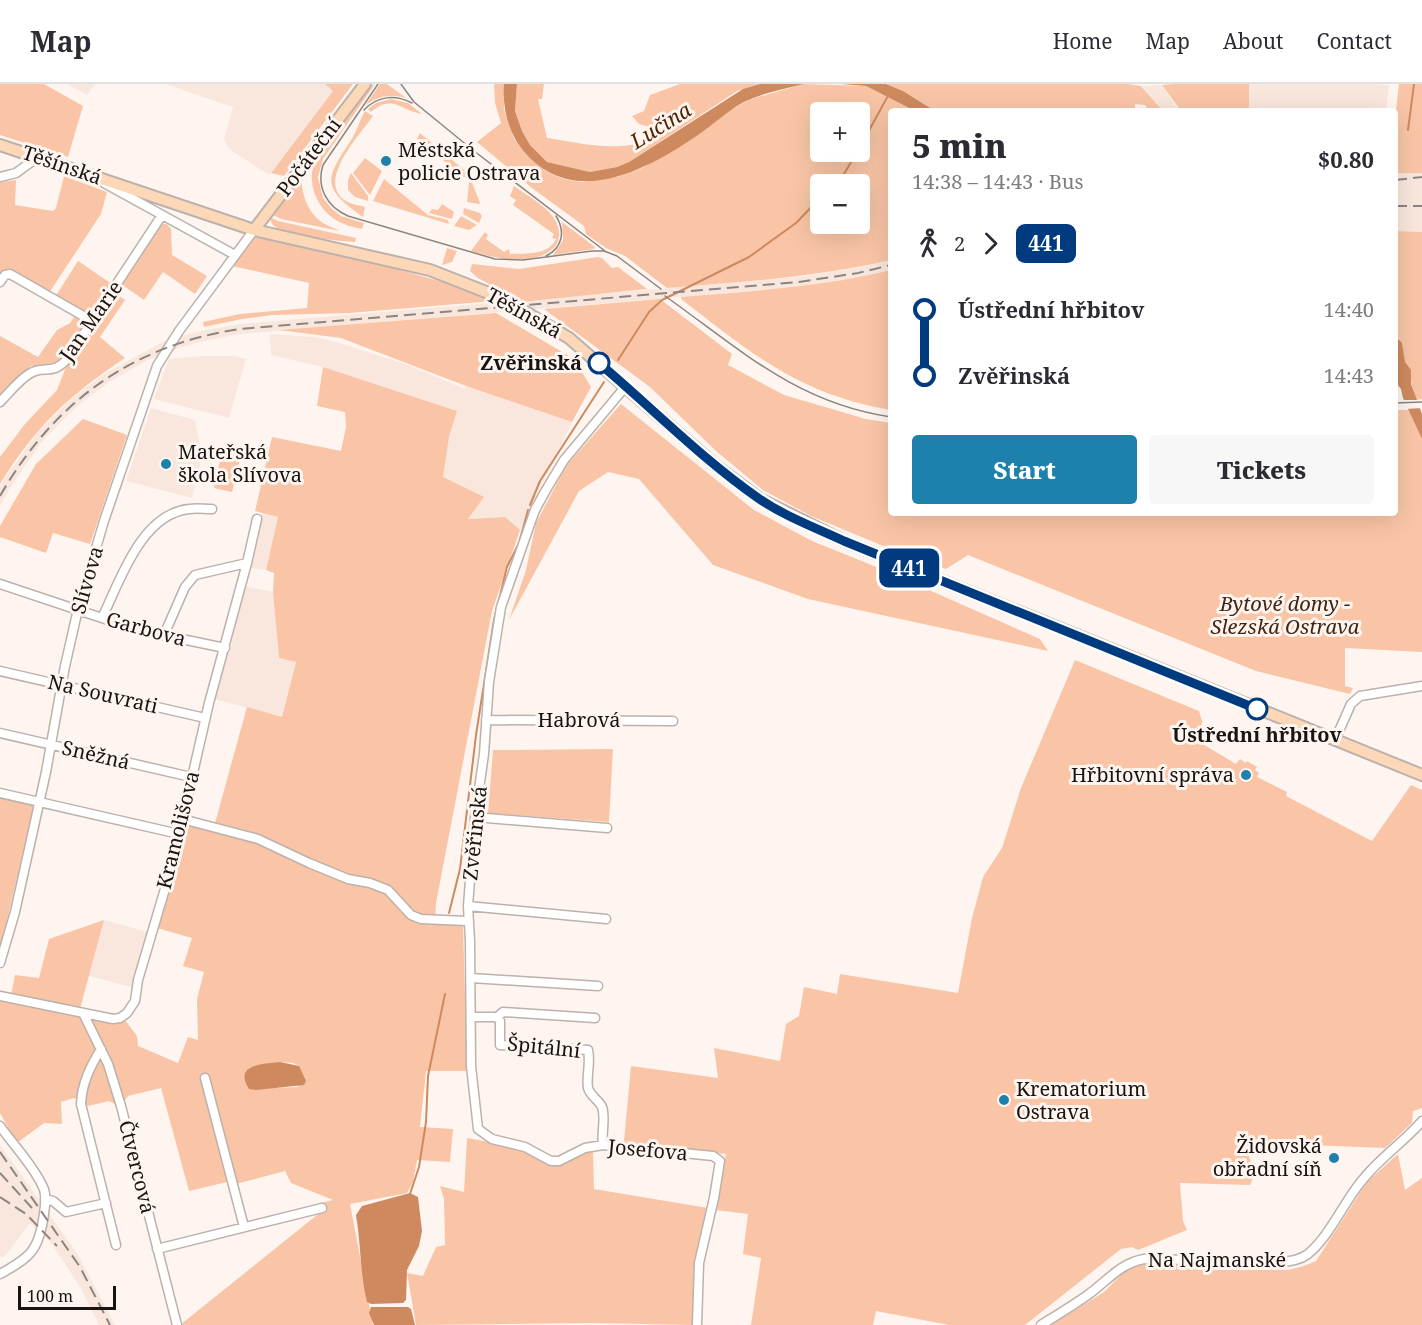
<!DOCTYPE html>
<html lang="en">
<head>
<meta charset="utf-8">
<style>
	:root { --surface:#fff; --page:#f7f7f7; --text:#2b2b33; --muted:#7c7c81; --line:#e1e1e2; --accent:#1e81ac }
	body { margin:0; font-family:"Noto Serif",serif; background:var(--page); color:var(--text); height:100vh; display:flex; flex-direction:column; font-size:22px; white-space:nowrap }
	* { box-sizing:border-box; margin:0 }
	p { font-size:20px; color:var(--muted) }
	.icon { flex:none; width:33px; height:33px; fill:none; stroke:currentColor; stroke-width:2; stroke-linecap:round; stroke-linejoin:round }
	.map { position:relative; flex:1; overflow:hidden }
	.drawer { position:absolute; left:888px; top:24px; width:510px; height:408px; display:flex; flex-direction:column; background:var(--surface); border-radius:6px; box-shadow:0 6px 24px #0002 }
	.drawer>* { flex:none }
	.badge { padding:0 12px; border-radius:9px; font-size:21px; line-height:39px }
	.buttons { position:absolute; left:810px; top:18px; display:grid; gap:12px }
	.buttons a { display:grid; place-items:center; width:60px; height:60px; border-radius:6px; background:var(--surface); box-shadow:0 6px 24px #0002; font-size:30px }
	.scale { position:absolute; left:18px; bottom:15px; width:98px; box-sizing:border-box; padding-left:6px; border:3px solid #181412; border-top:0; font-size:16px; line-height:21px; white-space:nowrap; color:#181412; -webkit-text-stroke:4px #fef5f0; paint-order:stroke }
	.map>.badge { position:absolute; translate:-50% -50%; box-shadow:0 0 0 3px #fff }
	.legs { display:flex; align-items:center; gap:9px; height:66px; padding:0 24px; font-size:20px }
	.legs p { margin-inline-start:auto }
	.overview { display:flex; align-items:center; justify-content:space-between; height:102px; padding:0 24px }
	h1 { font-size:33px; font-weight:800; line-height:45px }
	.button { display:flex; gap:12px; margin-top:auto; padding:12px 24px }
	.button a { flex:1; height:69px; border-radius:6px; background:var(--accent); color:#fff; font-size:24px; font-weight:800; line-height:69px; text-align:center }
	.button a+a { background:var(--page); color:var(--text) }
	ul { padding:0 24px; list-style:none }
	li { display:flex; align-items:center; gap:21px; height:66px; font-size:22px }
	li i { display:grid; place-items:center; width:9px; height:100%; margin:0 8px; background:currentColor }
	li i::after { content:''; width:15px; height:15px; margin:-8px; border:4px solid; border-radius:50%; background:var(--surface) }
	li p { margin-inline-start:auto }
	li:first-child i { background:linear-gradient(#0000 50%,currentColor 0) }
	li:last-child i { background:linear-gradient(currentColor 50%,#0000 0) }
	header { display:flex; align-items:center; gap:36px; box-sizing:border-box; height:84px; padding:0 30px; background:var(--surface); border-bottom:2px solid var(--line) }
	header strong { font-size:28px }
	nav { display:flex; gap:33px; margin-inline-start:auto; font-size:21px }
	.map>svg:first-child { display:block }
	.built { fill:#f9e7dd }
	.green { fill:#f9c5a6; fill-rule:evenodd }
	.water { fill:#ce8a5e }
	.pier { fill:#fef5f0 }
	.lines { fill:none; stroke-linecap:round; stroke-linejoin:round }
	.stream { stroke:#ce8a5e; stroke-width:2 }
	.street-casing { stroke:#bcb1ab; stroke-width:11 }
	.secondary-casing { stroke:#bcb1ab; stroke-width:14 }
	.street { stroke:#fff; stroke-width:8 }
	.secondary { stroke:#fcd8b8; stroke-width:10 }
	.tram { stroke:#8b8581; stroke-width:1.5 }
	.rail { stroke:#8b8581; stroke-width:2; stroke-dasharray:12 6; stroke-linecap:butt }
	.line-1-casing { stroke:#fff; stroke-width:14 }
	.line-1 { stroke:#003b80; stroke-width:9 }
	.poi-dot { fill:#1e81ac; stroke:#fef5f0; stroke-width:2 }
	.stop-1-dot { fill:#fff; stroke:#003b80; stroke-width:3 }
	.labels { text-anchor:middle; stroke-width:6; stroke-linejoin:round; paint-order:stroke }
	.poi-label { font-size:20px; fill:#181412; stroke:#fef5f0; text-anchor:start }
	.street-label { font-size:20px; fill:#181412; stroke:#fef5f0 }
	.stop-label { font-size:20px; font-weight:bold; fill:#181412; stroke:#fef5f0; text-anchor:end }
	.park-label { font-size:20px; font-style:italic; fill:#412411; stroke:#fef5f0 }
	.water-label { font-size:21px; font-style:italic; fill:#512502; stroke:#fef5f0 }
</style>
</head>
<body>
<header>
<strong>Map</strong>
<nav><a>Home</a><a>Map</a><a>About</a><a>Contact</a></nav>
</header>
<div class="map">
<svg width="1422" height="1241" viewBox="0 0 1422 1241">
	<rect width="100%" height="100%" fill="#fef5f0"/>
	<path class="built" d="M67,0H95L87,11Z
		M165,0H325L333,7L269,91L229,65L224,55L233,23Z
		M1249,0H1374L1389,1L1386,27H1249Z
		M1162,1L1175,21L1181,27H1163L1142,2Z
		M1395,89H1422V148L1395,147Z
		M891,176V186L858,194L800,203L240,250L199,258L169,267L148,276L109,298L76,323L44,355L13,399L0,422V402L5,394L37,349L70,316L104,290L144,268L165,257L196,248L239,240L799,193L856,184Z
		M270,250L316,253L340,259L408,281L465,305L466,302L572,338L520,446L505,433L468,435L442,393L449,353L457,327L323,283L271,271Z
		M200,272H234L246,275L229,334L154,315L169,275Z
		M151,324L195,336L200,363L205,361L192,414L126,397Z
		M261,429L278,433L266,486L249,484Z
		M243,502L273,508L279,574L296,577L282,633L214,615L226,568H230Z
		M104,836L149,848L135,904L89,892Z
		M0,1061L77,1169L115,1241H99L80,1203L63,1177L51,1159L30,1139L5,1172L0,1173Z"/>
	<path class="green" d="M0,0H44L83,22L68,73L0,51Z
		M325,0H353L284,92L271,89L333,7Z
		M375,0L323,75L318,93L323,114L332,125L341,132L364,139L362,145C353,143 344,141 336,136C315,123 304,93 318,71C332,47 352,25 368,3Z
		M380,0H387L406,14C390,10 377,12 365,22Z
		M494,0H504V25L514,54L544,86L563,95L582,98L617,93L642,84L698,51L718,34L741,20L751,15L804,0L866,2L915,27H891V176C817,193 743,198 667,204L625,172L606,164L586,150L584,142L532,104L477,58L501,39L495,19ZM820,28H860V68H820ZM820,100H860V140H820Z
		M517,0H544L542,15H538L547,54C570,57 646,76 653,44L639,40L632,32L644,27L650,11L653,10L680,0H760L737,7L629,78L617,83L590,88L547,78L530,61L522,47L515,27Z
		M886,0H1128L1141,2L1163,27H1149L1145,21L1135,20V27H935L903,7Z
		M1174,0H1249V27H1181L1162,1Z
		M1399,0H1422V89H1395V35Z
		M391,15L408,19L422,30C399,26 393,10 371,28L368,25L376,19Z
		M365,27L373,32C360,51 318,94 343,115C349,120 358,121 365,123L363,133C318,101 327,94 353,53C358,44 360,35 365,27Z
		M420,49L463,85L468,92L464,93L417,55Z
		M365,74L382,87L370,111L353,89Z
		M351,89L368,112V117L355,113L348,106V96Z
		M64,92L107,108L101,130L49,209L20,192H0V98L16,96L15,121L53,127L56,124Z
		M301,92C302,111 307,128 323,139C328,142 336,145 340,147L281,135L271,130Z
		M384,95L428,131L448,136L449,140L373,117Z
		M471,96L480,119L479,120L467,118L469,99Z
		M514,102C533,116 568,132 557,160C539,184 496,175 471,167L485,148L488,151L486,155L504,168L509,165L510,170C526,169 548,172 556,155L552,154L554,150L513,121L516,116L510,112Z
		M442,120L454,128L452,135L429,129L432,125L438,126Z
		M464,124L480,129L482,132L479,139L463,130Z
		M461,132L477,141L469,146L454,142Z
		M270,133L278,137L356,154L355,158C339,157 284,152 274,142C271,139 271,138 270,133Z
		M562,138L595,163L594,165L553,171L563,156Z
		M160,140H167L171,145L172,171L207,192L195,210L163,188L144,216L121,200Z
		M1395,147L1422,148V315L1416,316C1411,302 1411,291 1405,278C1401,268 1406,259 1395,251Z
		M254,154H262L364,176L450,200L493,217L349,229L272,231L242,235L204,243L203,238L240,230L307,224L309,199L232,182Z
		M447,164L457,167L452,178L442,181Z
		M598,173L602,174L612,184L618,183L647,205L521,218L478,194L470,187L472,180L519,185Z
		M78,177L112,200L90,233L55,213Z
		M891,186V326C800,311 751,269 681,215V213C751,207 822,203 891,186Z
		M115,209L125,216L100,253L125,274C68,312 36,342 0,400V373L25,340L57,306L66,283Z
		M660,215L732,270L728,281L784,311L866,335L891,339V429H1395V326H1409L1422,355V568L1345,564V602L1353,604L1350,610L1256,587L968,471L946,485L905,471L811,432L763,406L716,367L650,303L544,225Z
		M496,229L574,275L591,303L572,338L466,302L341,254L279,246Z
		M76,230L88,239L59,279L51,282H31L0,311V252L38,273L57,246L70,239Z
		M323,283L457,327L449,353L443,393L484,413L468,435L505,433L520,446L492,527L436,819L435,840L463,841L467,987H426L420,1043L453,1045L450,1078L417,1076L413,1098L407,1109L350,1120L373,1241H180L322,1127L320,1119L333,1116L291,1099L285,1087L236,1100L227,1098L189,1107L161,1004L128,1012L124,1018L115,1020L109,1017L88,1022L74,1014L61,1018L62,1040L44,1039L17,1059L0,1029V917L14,918L116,939L125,936L137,952L138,962L178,979L188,953L198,956L197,915L204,888L183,882L192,854L157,844L186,740L255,758L388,809L394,817L392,803L334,787L259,752L215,739L247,623L282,633L296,578L279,574L273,508L274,489L266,486L278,433L255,427L272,353L341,367L346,343L345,328L317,322ZM280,978L293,979L299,982L298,1003L273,1004L248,984Z
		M621,320L754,426L812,457L879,484L1040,555L1048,567L808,515L713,481L639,395L608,388L579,407L509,536L526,486L536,439L566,382Z
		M83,335L127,351L90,460L53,449L46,469L0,453V442L36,380Z
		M222,367L241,371L232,408L214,404Z
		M1075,576L1199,627L1202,637L1201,659L1236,680L1240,675L1246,679L1247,677L1257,683L1255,686L1259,689L1257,693L1287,708L1286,712L1372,757L1411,701L1422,706V1024L1413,1027L1412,1039L1385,1064L1258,1059L1249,1072L1255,1089L1250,1101L1180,1099L1183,1137L1187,1146L1138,1166L1132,1163L1121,1165L1025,1241H949L876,1227L873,1241H751L761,1174L743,1170L748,1130L715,1126L726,1070L624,1057L631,982L718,994L714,964L780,977L786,940L799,932L804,903L837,910L840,890L958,909L972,834L983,793L1002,764L1021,704Z
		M613,665L609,738L488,729L493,666Z
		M0,713L34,721L1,862H0Z
		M104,836L80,925L11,911L15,891L39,894L49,855Z
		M467,1054L523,1064L554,1080L593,1067L594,1105L708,1124L693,1190L697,1206L693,1241L592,1239L416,1241L407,1189L423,1192L436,1163L445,1161L444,1115L440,1102L464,1108Z
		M1398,1070L1405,1106L1422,1094V1241H1051L1104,1208L1125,1187L1143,1179L1288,1186L1304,1182L1316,1177L1367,1098Z"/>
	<path class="water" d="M504,0H517L515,27L522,47L530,61L547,78L590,88L617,83L629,78L743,5L760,0H804C784,5 761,9 742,19C726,28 713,41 698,51C651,83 581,123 531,75C510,55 502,28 504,0Z
		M841,0H886L903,7L935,27H915L866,2Z
		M1395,251L1402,259L1405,278L1411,286V300L1422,330V355L1403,314L1401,305L1395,298Z
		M280,978L299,982L306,997L304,1001L256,1006L249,1005C233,980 263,980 280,978Z
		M410,1109L418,1113L422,1147L419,1162L407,1186L406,1216L403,1219L371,1220L367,1218C360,1190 361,1160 356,1131L362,1122Z
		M371,1223H408L411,1225L415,1241H374L369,1229Z"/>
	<path class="pier" d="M1401,316H1419L1422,324L1405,325Z"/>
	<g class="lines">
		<path class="stream" d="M1408,46L1414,0
			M860,63L889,10
			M834,100L844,90L857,68
			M618,276L649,228L662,216L749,173L796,139L820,114
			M530,421L540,397L604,298
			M449,829L460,785L476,651L494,536L507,483L519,459L528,426
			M410,1110L419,1083L426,1038L428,992L445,910"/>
		<defs>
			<path id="street" d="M0,93L16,89L38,73
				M104,99L235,171
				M0,198L5,191L10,190L92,237
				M626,302L564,376L546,406L535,426L501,523L489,598L484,670L475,733L468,822L470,857L471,982L478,1045L492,1055L525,1063L551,1077H559L585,1064L603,1061L713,1072L720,1077L714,1114L699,1179L697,1241
				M0,318C9,309 18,297 29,290C44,280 52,293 68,274L162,131
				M0,500L111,537L167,552L225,564
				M102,534C120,497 141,430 189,425C196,424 204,425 212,425
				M164,551L185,503L195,491L247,479
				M0,587L205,634
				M486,636L673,637
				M0,649L191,693
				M1335,656L1351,620L1360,612L1422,602
				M0,709L179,750
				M475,733L607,744
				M182,735L258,755L309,779L348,795L370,799L388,806L411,831L421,835L467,837
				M468,822L606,835
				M0,879L15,828L46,688L65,582L78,525L104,437L157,282L179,247L254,146
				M471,894L598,902
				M0,912L113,935L120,934L127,929L135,917L138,896L172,781L209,619L247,479L257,435
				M83,929L108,980L121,1022L177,1241
				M471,933H497L503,928L595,934
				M497,933L500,937V961L588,966C591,979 586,992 588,1004C590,1012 599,1016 602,1023C606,1034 601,1049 603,1061
				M101,965C90,983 82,999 81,1020L116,1161
				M205,994L244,1143
				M0,1042C14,1062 33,1081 43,1103C47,1111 45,1122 44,1130C39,1166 31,1173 0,1190
				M45,1115L53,1117L66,1128L106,1119
				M157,1165L322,1124
				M1041,1241C1057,1231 1074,1221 1089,1210C1108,1196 1121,1179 1144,1175L1282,1178C1291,1177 1300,1176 1308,1170C1329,1153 1343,1120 1360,1099C1378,1075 1403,1059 1422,1037"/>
			<path id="secondary" d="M0,61L254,146L430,186L504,215L569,254L715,381L760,415L844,457L1422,691
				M254,146L365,0"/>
		</defs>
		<use href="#street" class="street-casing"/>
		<use href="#secondary" class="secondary-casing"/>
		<use href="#street" class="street"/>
		<use href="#secondary" class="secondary"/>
		<path class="tram" d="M378,0L323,81C316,103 327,123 348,132L495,175L523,176L592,167H604L617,172L661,205
			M401,0L414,18L474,67L605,167
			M364,26C377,12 395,10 412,19
			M546,172C562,164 566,148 556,132
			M665,212C740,265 796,319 891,333
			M1395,319L1422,318"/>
		<path class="rail" d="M1395,96L1422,93
			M1395,122H1422
			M0,412C54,318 132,261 240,245L799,198L858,189L891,181
			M0,1068L80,1183L110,1241
			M0,1089L32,1124
			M0,1113L26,1130L57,1162"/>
	</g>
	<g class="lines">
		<defs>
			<path id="line-1" d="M599,279C652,324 701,374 758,414C784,432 816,444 844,457L1257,625"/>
		</defs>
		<use href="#line-1" class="line-1-casing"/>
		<use href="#line-1" class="line-1"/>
	</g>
	<g class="poi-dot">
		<circle cx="386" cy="77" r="6"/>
		<circle cx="166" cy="380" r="6"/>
		<circle cx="1246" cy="691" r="6"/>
		<circle cx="1004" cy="1016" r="6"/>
		<circle cx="1334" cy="1074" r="6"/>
	</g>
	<g class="stop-1-dot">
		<circle cx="599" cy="279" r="10"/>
		<circle cx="1257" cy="625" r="10"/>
	</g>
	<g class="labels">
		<g class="poi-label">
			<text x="398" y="73">Městská<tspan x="398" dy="23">policie Ostrava</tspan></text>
			<text x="178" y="375">Mateřská<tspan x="178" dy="23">škola Slívova</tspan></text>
			<text x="1234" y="698" text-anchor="end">Hřbitovní správa</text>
			<text x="1016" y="1012">Krematorium<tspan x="1016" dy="23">Ostrava</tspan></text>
			<text x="1322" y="1069" text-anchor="end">Židovská<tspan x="1322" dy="23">obřadní síň</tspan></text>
		</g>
		<g class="street-label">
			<text transform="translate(309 73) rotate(-53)" y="7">Počáteční</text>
			<text transform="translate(62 81) rotate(19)" y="7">Těšínská</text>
			<text transform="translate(524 229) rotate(29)" y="7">Těšínská</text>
			<text transform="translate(91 237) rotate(-55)" y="7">Jan Marie</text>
			<text transform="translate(87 496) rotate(-74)" y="7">Slívova</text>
			<text transform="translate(146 545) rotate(15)" y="7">Garbova</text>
			<text transform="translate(103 610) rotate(13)" y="7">Na Souvrati</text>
			<text x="579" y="643">Habrová</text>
			<text transform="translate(96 671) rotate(13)" y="7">Sněžná</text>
			<text transform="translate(178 746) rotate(-76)" y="7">Kramolišova</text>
			<text transform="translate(475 749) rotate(-84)" y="7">Zvěřinská</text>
			<text transform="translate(544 963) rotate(6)" y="7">Špitální</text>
			<text transform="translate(648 1066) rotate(5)" y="7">Josefova</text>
			<text transform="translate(137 1083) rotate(76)" y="7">Čtvercová</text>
			<text x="1217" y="1183">Na Najmanské</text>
		</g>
		<g class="stop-label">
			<text x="582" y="286">Zvěřinská</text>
			<text x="1257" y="658" text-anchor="middle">Ústřední hřbitov</text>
		</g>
		<g class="park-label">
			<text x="1285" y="527">Bytové domy -<tspan x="1285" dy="23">Slezská Ostrava</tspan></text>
		</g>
		<g class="water-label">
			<text transform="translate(661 42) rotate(-32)" y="7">Lučina</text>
		</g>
	</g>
</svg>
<div class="buttons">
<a>+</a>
<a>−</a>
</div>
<div class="scale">100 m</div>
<b class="badge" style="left:909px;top:484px;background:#003b80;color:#fff">441</b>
<section class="drawer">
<div class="overview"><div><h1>5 min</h1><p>14:38 – 14:43 · Bus</p></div><b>$0.80</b></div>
<div class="legs"><svg class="icon" aria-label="walk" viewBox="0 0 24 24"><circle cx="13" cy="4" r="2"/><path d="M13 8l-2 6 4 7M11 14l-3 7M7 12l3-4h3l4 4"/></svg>2<svg class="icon" aria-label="forward" viewBox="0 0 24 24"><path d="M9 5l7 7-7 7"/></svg><b class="badge" style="background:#003b80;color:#fff">441</b></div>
<ul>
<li><i style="color:#003b80"></i><b>Ústřední hřbitov</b><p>14:40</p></li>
<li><i style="color:#003b80"></i><b>Zvěřinská</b><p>14:43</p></li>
</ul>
<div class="button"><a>Start</a><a>Tickets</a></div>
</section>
</div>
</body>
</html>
